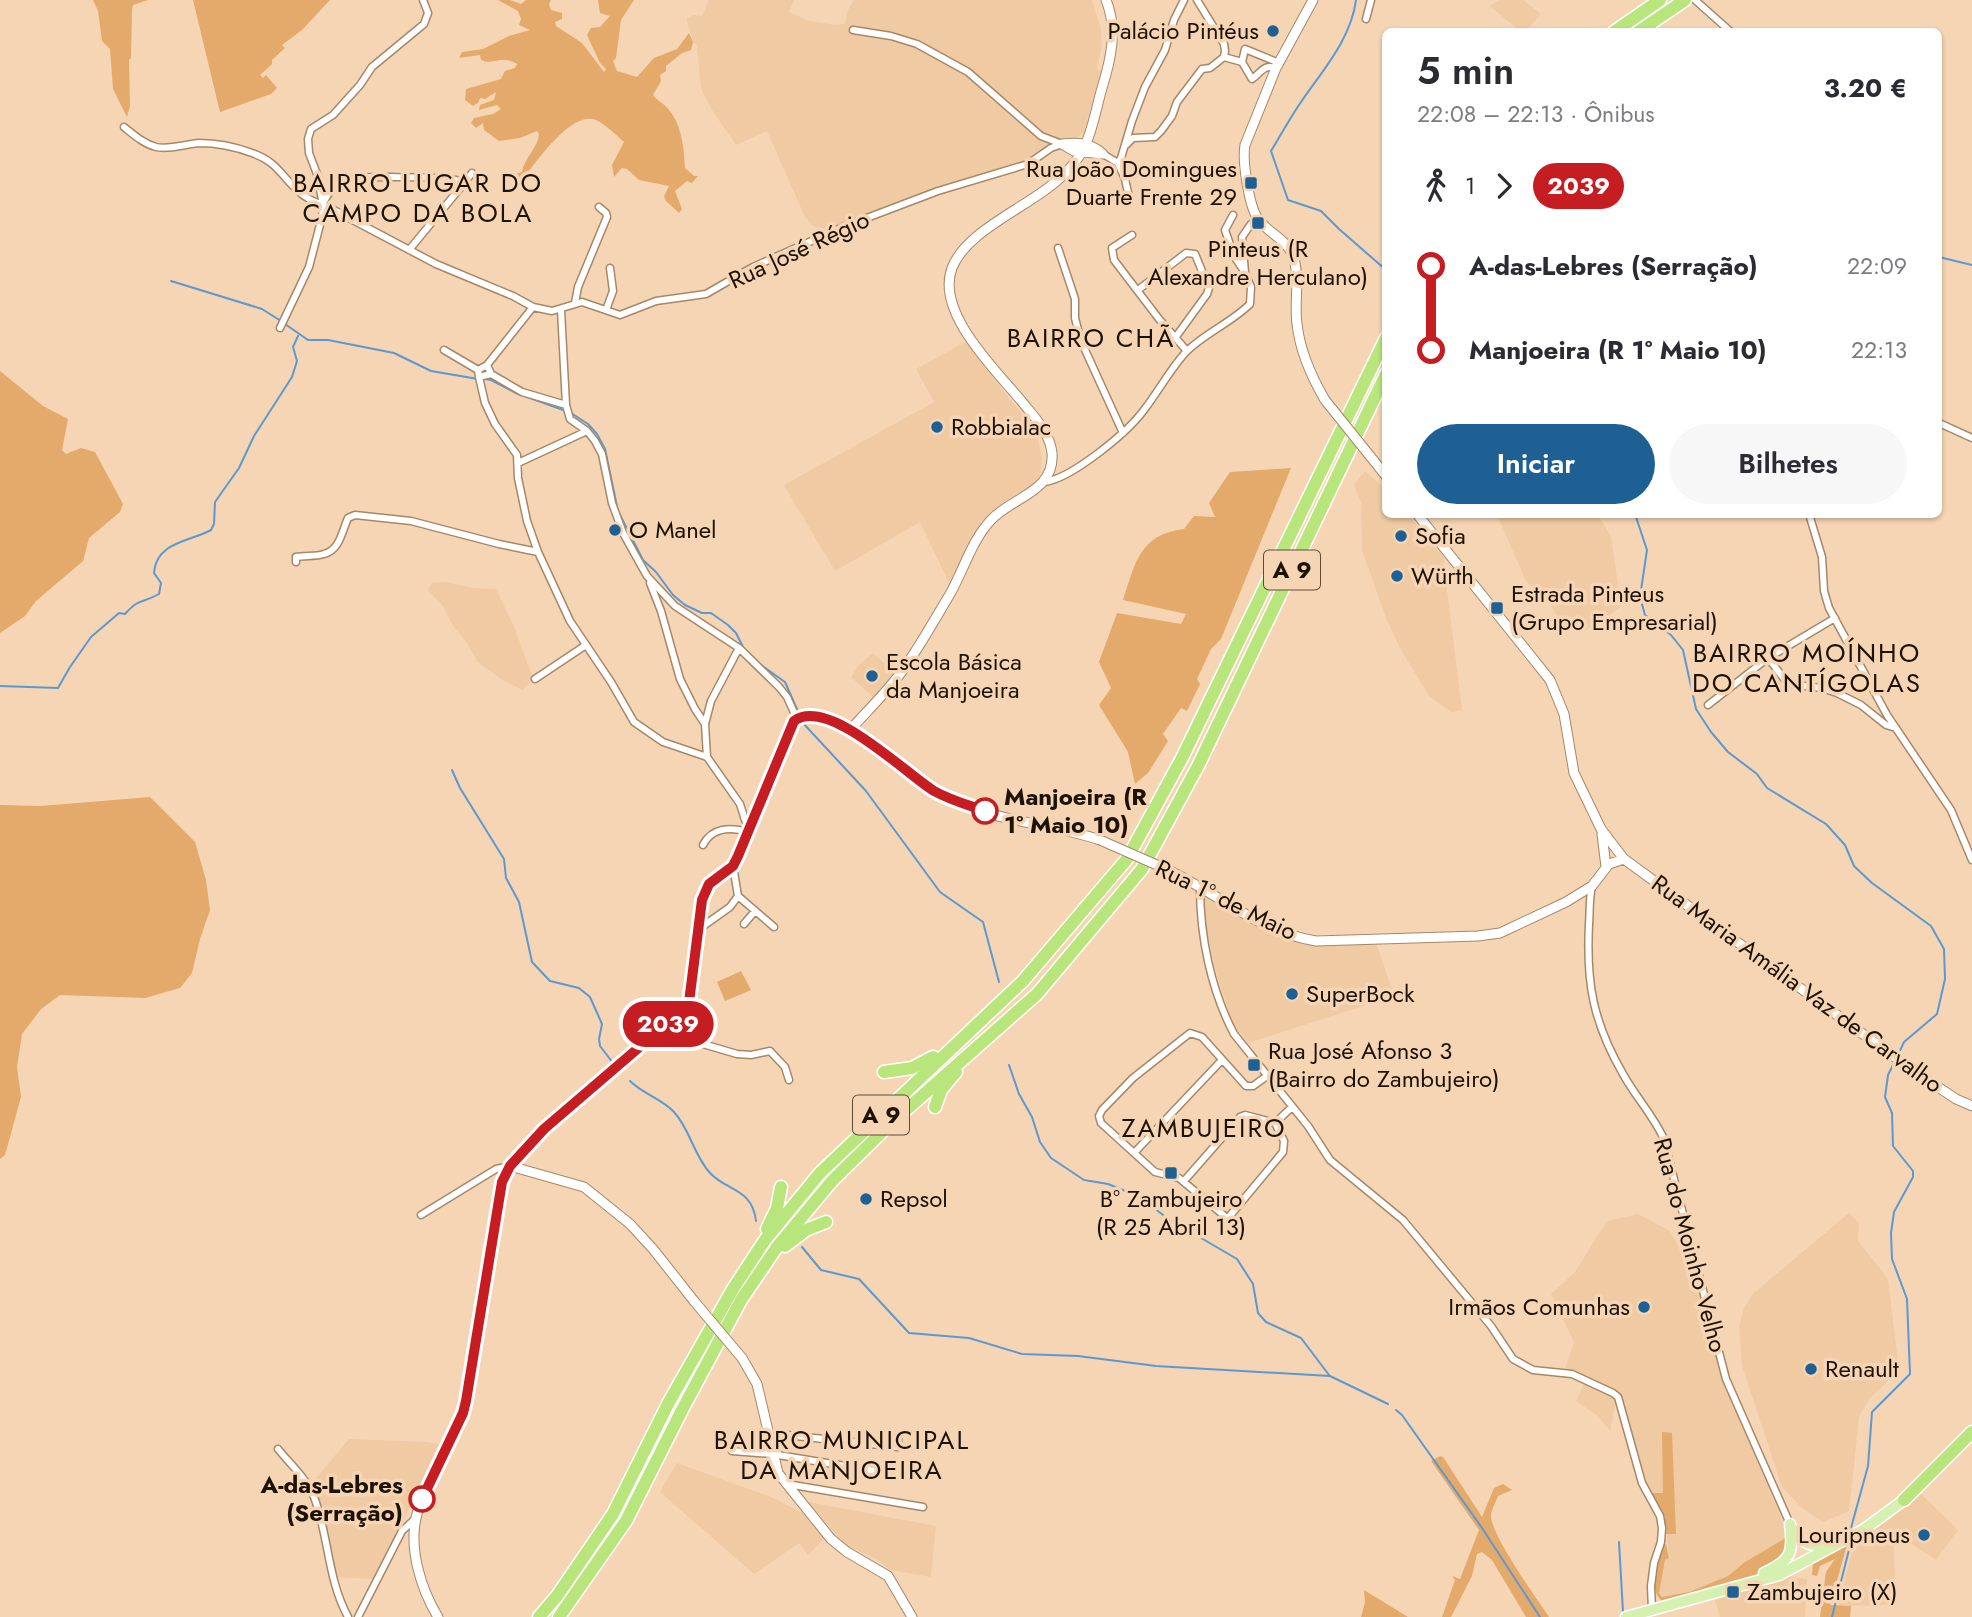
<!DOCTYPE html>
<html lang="pt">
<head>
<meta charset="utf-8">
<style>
	:root { --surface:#fff; --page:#f7f7f7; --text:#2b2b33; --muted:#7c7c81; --accent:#1e5f94 }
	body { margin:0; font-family:Jost,sans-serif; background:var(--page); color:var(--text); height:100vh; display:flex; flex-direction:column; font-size:26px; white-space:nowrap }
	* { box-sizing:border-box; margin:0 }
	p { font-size:23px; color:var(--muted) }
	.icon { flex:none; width:38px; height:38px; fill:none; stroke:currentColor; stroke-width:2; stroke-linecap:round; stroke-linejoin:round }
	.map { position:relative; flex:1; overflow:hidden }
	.side { position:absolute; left:1382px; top:28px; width:560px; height:490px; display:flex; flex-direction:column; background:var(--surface); border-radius:10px; box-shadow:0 2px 5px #0004 }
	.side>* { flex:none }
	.badge { padding:0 14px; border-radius:23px; font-size:24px; line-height:46px }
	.map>.badge { position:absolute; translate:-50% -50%; box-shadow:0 0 0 4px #fff }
	.legs { display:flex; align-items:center; gap:10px; height:77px; padding:0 35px; font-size:23px }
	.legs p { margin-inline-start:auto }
	.summary { display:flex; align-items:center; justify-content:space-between; height:119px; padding:0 35px }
	h1 { font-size:38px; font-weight:600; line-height:52px }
	.cta { display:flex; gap:14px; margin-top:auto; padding:14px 35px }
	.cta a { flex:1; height:80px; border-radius:42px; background:var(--accent); color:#fff; font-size:28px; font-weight:600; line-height:80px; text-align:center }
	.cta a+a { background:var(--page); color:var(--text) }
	ul { padding:0 35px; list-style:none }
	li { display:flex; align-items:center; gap:24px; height:84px; font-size:26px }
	li i { display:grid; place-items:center; width:10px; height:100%; margin:0 9px; background:currentColor }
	li i::after { content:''; width:18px; height:18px; margin:-9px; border:5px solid; border-radius:50%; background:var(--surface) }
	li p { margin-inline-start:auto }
	li:first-child i { background:linear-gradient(#0000 50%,currentColor 0) }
	li:last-child i { background:linear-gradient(currentColor 50%,#0000 0) }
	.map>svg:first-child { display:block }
	.built { fill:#efcaa3 }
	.green { fill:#e3aa6b }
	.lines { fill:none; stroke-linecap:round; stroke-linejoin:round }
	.stream { stroke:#5c99d1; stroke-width:2 }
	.street-casing { stroke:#a58868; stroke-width:9 }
	.secondary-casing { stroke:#a58868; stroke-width:11 }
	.primary-casing { stroke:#fff; stroke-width:13 }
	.highway-casing { stroke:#fff; stroke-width:15 }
	.street { stroke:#fff; stroke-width:6 }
	.secondary { stroke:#fff; stroke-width:9 }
	.primary { stroke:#d5f0b0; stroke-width:10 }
	.highway { stroke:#b9e67c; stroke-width:12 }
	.secondary-bridge-casing { stroke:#a58868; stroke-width:11; stroke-linecap:butt }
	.secondary-bridge { stroke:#fff; stroke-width:9 }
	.line-1-casing { stroke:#fff; stroke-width:16 }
	.line-1 { stroke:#c61d23; stroke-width:10 }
	.poi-dot { fill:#1e5f94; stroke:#f6d5b4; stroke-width:2.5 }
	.stop-1-dot { fill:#fff; stroke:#c61d23; stroke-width:3.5 }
	.labels { text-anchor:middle; stroke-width:7; stroke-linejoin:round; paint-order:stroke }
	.shield { fill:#f6d5b4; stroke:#5e4c3a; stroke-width:2 }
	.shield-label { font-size:23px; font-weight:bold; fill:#1d1206 }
	.poi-label { font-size:24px; fill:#1d1206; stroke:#f6d5b4; text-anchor:start }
	.street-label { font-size:24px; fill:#1d1206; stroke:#f6d5b4 }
	.stop-label { font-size:24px; font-weight:bold; fill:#1d1206; stroke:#f6d5b4; text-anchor:start }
	.neighbourhood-label { font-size:26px; letter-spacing:2px; fill:#1d1206; stroke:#f6d5b4 }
</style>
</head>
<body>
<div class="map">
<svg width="1972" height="1617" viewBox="0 0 1972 1617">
	<rect width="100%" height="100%" fill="#f6d5b4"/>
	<path class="built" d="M709,0H794L789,12L809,21L836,25L845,24L847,12L854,0H1092L1101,29L1102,45L1097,69L1101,71L1084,131L1078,137L1027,162L901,201L824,232L812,225L805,217L767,131L736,145L712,110L701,89L697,46L693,41L687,21V18L693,15L702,16Z
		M1500,0H1523L1541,14L1526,31H1520L1490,6Z
		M965,342L1032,427L1038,440L1042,458L1040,475L1033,485L981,521L949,583L920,522L835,571L784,485L934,402L916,369Z
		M1365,471L1386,490V514L1409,515L1443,557L1462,710L1452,712L1430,697L1402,652L1387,621L1362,550L1361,503L1354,485Z
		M1497,515H1598L1611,536L1621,607L1582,633L1574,623L1560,622L1552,607L1526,581Z
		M445,582L473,588L496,589L515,629L531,673L534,676L523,690L502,680L477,661L466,641L453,626L443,606L428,590L432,583Z
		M873,653L895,673L873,697L851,677L859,665Z
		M1205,894L1283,939L1312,945L1376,943L1394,996L1248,1043L1232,1022L1215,968L1204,917L1203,897Z
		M1849,1213L1859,1223L1858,1241L1888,1279L1899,1371L1869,1399L1859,1417L1849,1511L1823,1522L1802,1508L1782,1487L1742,1366L1739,1326L1744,1308L1754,1293Z
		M1638,1214L1670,1231L1696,1280L1704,1301L1722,1378L1789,1536L1745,1562L1728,1576L1689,1592L1661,1597L1659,1593L1665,1560L1669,1558L1665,1517L1650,1493L1622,1398L1615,1390L1564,1371L1574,1342L1551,1294L1575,1272L1607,1221Z
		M1584,1384L1612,1396L1616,1400L1610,1431L1598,1416L1576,1401Z
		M349,1439L427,1442L442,1445L373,1579L334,1577L311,1484Z
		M677,1463L771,1497L810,1517L824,1539L808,1555L799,1543L754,1574L660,1492Z
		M1920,1493L1958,1530L1936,1560L1893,1532L1896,1605L1838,1606L1856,1537L1892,1517Z
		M808,1502L936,1526L931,1577L890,1570L875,1558L845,1545Z
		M1790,1577L1807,1579L1805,1617H1720L1715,1600Z"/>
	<path class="green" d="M93,0H148L133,5L132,10L131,58L129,60L130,106L127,117L113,89L110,49L102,41L98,11Z
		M193,0H330L302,30L282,45L285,48L272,60V64L260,75L263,78L266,75L277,88L271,94L220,112Z
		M498,0H510L521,4L526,0H551L549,4L551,10L562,13V19L555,22L556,26L582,43L604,72L606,69L600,63L587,35L591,28L600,27L610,16L600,13L598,0H634L621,20L616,58L613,61L617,71L637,77L654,58L677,49L689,33L693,42L691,50L682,53L666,66V71L660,75L661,81L653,95C657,101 664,103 669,110C682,125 684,149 685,168L694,176H698L692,183L687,181L675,191L682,209L679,213L666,201L664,196L669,186L639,180L627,169L622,168L614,177L612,165L624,142C616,135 607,126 598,121C572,107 534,166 520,183L516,174L522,172C524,158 538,148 539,134L537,131L520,138L499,141L484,130L483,123L476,128L471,123L474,118L493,114L501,109L497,105L479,110L480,105L494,100L496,92L485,99L480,98L478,103L473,106L465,100L466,89L501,79L505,71L515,68L517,64C500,54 495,66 481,60L480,55L459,58L462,52L483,49L509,36L530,30L519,25L521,19L518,11Z
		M0,371L43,406L68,419L62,450L66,454L81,448L95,452L123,504L120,512L89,538L83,561L36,601L25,616L0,633Z
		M1291,468L1221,639L1211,649L1197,679L1200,684L1187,711L1181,708L1163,734L1168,741L1148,773L1135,784L1128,752L1099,705L1111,688L1099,662L1117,613L1181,624L1186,614L1123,600C1135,563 1140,534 1184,529L1194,516L1215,517L1209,503L1230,472Z
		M150,797L195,842L206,880L210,910L200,939L192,973L180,988L145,998L60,995L41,1009L22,1034L17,1067L21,1097L5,1155L0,1159V805L41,806Z
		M741,971L751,990L725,1001L717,982Z
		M1662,1432L1672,1433L1676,1534H1665V1517L1650,1493H1663Z
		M1440,1456L1443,1457L1482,1517L1494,1488L1503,1484L1512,1490L1498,1496C1496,1502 1491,1510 1491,1516C1492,1537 1536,1597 1549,1617H1526L1492,1560L1482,1552L1477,1554L1472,1576L1451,1617H1442L1455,1580L1452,1576L1460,1579L1479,1530L1431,1461Z
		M1789,1536C1790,1545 1782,1559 1775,1566C1758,1580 1687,1594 1662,1601C1648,1590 1653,1554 1666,1544L1669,1558L1665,1560L1659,1593L1662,1597L1689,1592L1728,1576L1745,1562Z
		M1846,1544L1847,1545L1830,1605L1851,1606L1850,1617H1820L1826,1572L1835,1559L1820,1566L1817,1576L1812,1575L1813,1564Z
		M1364,1590L1408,1617H1361L1365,1602Z"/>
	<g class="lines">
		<path class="stream" d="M1356,0C1351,40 1321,72 1299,105C1289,120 1280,136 1271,151L1288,200L1321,211L1339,229L1386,270
			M1939,257L1972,265
			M171,281L262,309L281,321
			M285,324L308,340H328L394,353L431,371L478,379
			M484,379L491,380L516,393L566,411
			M571,413L588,424L597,434L605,449L618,511L643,560L656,572L673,595L685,605L702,613H711L728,625L736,633L744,649
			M1635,514L1647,550L1640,597L1645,615L1671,635L1683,650L1696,709L1711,732L1728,752L1757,774L1767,788L1826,824L1845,845L1854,866L1872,883L1931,926L1944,949L1945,979L1937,1014L1904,1042L1898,1055
			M761,665L785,682L800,716
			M0,686L58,688L70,667L91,637L119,613L125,614C139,598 141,604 159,594L161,583L154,573C156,542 189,542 211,530L214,524L215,502L239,468L254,436L292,377L297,361L293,347L298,336
			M802,722L866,791L940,892L983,922L999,982
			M452,770L460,788L504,859L506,878L519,902L532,962L550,981L579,988L590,997L602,1024L599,1039L600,1046L613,1063
			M1009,1065L1019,1094L1032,1117L1040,1142L1051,1158L1084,1180L1108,1184L1140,1197L1181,1229L1196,1235L1237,1259L1253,1284L1258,1313L1266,1322L1301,1338L1329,1375
			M630,1081C643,1094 662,1099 674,1112C690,1129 694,1156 710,1173C728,1192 752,1188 756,1221
			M802,1247L821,1270L859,1279L909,1333L969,1338L1022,1354L1078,1356L1156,1366L1330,1376L1388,1404
			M1396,1410L1402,1415L1482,1528L1540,1617
			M1851,1528L1868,1466L1872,1412L1910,1374L1907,1299L1892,1259L1891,1233L1894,1212L1913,1177V1171L1893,1146L1892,1113L1885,1097L1888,1075L1894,1063
			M1619,1542L1623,1612
			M1832,1617L1851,1542"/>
		<defs>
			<path id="street" d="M1197,0L1224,44L1225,51L1224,57L1242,62L1252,79C1261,73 1263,64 1276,68
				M1695,0L1731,32
				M1366,19L1371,0
				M853,30L891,36L917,44L968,72L1041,136L1062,144
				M1242,62L1245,49L1279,63
				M124,127C134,135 144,144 156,147C169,150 186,144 199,143C216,143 236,147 252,153C276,161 281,175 297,190C307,200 318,203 330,208L436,264L513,296L533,307L552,311L582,302L620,315L656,301L706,294L753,267L843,227L938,191L1028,164L1051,148L1062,144
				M1126,145L1133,138L1155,137L1161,131L1172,116L1177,102L1202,69L1210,68L1224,57
				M1103,154L1118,163L1121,158L1132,121L1145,87L1165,50L1174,20L1184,0
				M1118,163L1125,179L1129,197
				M461,187L472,173
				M323,203C327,196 333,185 340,181C351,175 440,177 456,180L461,187L409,250
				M1233,215L1225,230L1234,256L1244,271
				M1132,235L1112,248L1114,260L1159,319L1187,351
				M1058,248L1075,299V318L1081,341L1123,433
				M1138,290L1186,253L1195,254L1209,288L1207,294L1175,338
				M575,303L578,287L607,217L606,213L599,207
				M561,310L566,405
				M606,310L613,291L610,268
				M280,328L309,267L322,217L323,205L317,174L309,153L308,139L311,129L333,115L360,85L372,67L424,24L428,13L423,0
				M444,350L478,370
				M487,365L491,374L479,377L478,370L487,365L533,307
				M491,374L522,392L566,405L570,419L587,431L595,441L602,454L612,503L623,533L647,576L675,606L739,648L779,687L787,697L797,719
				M479,377L485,403L495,424L517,455L518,478L527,521L538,552L570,621L611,682L634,722L663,742L707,757
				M1939,423L1972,438
				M518,463L587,431
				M1044,482C1071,479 1127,433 1144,410C1158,392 1169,371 1185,353C1203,334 1231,323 1250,304L1251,287L1245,273L1242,237L1251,224L1259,219
				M1809,514L1822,557L1824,591L1829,608L1887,715L1951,810L1972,860
				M296,562V557C305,555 315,557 324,554C340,550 342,531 348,518L355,515L411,521L499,544L538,552
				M650,583L661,611L680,679L695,709L705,724L707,757L740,804L745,820L750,825
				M1768,658L1835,618
				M535,679L586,645
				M1708,705L1768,658L1785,680L1795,685L1822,688L1837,693L1861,705L1886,725L1896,728
				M705,724L711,701L739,648
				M703,845C712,827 731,827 748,832
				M733,866L738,896L774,927
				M1592,886C1589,899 1590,911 1589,924C1586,983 1593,1022 1623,1074C1635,1096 1652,1114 1663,1137L1726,1379L1790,1524
				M1200,887C1200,937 1211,990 1234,1034L1308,1126L1330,1160L1403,1220L1491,1326L1513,1359L1533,1370L1572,1374L1613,1393L1618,1397L1642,1483L1660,1516L1662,1528L1661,1542L1654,1563L1651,1586L1652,1609
				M744,924L755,911
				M699,929L730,907L738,896
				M688,1010L703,1044L737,1054L751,1055L770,1051L785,1067L789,1080
				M1134,1153L1221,1061
				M1184,1181L1240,1117L1245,1115L1275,1123
				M421,1215L496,1169L510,1166
				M1228,1218L1283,1152L1284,1141L1275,1123L1292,1107
				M1233,1223L1179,1178L1155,1172L1101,1123L1099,1116L1102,1110L1133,1078L1190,1033L1202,1037L1246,1086H1253L1267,1076
				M768,1433L898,1447V1438
				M278,1449C290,1464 307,1479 314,1497C329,1536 327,1578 348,1617
				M732,1451L772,1454L906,1476
				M787,1484L923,1507
				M358,1617L402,1531L415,1519"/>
			<path id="secondary" d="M1313,0L1276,68L1245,145C1242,161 1249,206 1258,219C1269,234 1289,240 1294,259C1300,279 1294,303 1297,324C1300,352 1311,376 1325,400
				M1062,144C1078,142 1091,143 1103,154
				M1062,144L1074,151L1103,154
				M1374,461L1386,476
				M1417,514L1550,680L1564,714L1574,773L1601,829L1624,859L1908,1067L1956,1099L1972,1106
				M850,730C867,711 888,691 903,670C920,646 935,619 950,594C964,569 972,540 991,520C1012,497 1055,492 1052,453C1050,433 1035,418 1023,403C997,371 935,313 952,268C969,224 1045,203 1075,162C1091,142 1095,112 1102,88C1111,59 1118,29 1106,0
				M1602,834L1606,867
				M1166,869C1216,892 1261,933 1316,941L1478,936L1500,933L1566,902L1592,886L1609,864L1624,859
				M510,1166L584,1187L630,1224L653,1249L694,1301
				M742,1358L757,1384L778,1473L831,1539L847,1552L888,1576L912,1617
				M438,1617C421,1589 409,1550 416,1518C424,1481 447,1446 463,1413L466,1401L502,1182L510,1166L544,1129L664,1026L688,1010L702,900L709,884L733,866L738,856L794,721C826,698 904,770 932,789C979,821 1048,822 1100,840"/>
			<path id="primary" d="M1792,1528C1801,1544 1813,1548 1831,1545
				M1764,1573C1791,1561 1794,1552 1790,1524
				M1626,1617L1779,1575L1863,1530L1904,1500"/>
			<path id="highway" d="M1614,32L1660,0
				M1638,32L1685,0
				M884,1072L912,1068L933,1057
				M935,1107L941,1090L956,1072
				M767,1229L777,1208L781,1187
				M785,1246L806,1230L826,1222
				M1904,1500L1972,1432
				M539,1617L557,1596L613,1514L669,1402L733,1289L765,1240L820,1173L1023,981L1127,859L1182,758L1386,338
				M559,1617L626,1521L682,1410L741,1300L777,1247L832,1181L888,1126L1037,994L1142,869L1198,766L1386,374"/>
		</defs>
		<use href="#street" class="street-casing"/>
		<use href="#secondary" class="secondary-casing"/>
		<use href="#primary" class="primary-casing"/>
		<use href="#highway" class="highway-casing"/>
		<use href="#street" class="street"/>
		<use href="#secondary" class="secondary"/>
		<use href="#primary" class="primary"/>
		<use href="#highway" class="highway"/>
		<defs>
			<path id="secondary-bridge" d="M1325,400L1374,461
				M1100,840L1166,869
				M694,1301L742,1358"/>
		</defs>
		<use href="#secondary-bridge" class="secondary-bridge-casing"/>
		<use href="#secondary-bridge" class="secondary-bridge"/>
	</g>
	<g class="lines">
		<defs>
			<path id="line-1" d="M422,1499L463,1413L466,1401L502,1182L510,1166L544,1129L664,1026L688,1010L702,900L709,884L733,866L738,856L794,721C828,696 905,773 934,791C950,800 968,805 985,811"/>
		</defs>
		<use href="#line-1" class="line-1-casing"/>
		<use href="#line-1" class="line-1"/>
	</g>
	<g class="poi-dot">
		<circle cx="1273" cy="31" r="7"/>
		<rect x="1244" y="176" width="14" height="14" rx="3.5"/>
		<rect x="1251" y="216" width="14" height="14" rx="3.5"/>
		<circle cx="937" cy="427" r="7"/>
		<circle cx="615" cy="530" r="7"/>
		<circle cx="1401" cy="536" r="7"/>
		<circle cx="1397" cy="576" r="7"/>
		<rect x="1490" y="601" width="14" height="14" rx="3.5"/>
		<circle cx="872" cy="676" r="7"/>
		<circle cx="1292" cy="994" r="7"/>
		<rect x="1247" y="1058" width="14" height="14" rx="3.5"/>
		<rect x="1164" y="1166" width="14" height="14" rx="3.5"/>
		<circle cx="866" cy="1199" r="7"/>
		<circle cx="1644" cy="1307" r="7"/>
		<circle cx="1811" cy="1369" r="7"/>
		<circle cx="1924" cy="1535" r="7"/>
		<rect x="1726" y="1585" width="14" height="14" rx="3.5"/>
	</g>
	<g class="stop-1-dot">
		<circle cx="985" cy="811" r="12"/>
		<circle cx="422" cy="1499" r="12"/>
	</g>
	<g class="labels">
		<g class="shield">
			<rect x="1264" y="550.5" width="56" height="39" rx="5"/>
			<rect x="853" y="1095.5" width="56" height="39" rx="5"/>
		</g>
		<g class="shield-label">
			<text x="1292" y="578">A 9</text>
			<text x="881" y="1123">A 9</text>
		</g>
		<g class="poi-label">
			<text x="1259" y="39" text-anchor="end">Palácio Pintéus</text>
			<text x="1237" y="177" text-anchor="end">Rua João Domingues<tspan x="1237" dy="28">Duarte Frente 29</tspan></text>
			<text x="1258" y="257" text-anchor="middle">Pinteus (R<tspan x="1258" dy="28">Alexandre Herculano)</tspan></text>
			<text x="951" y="435">Robbialac</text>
			<text x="629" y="538">O Manel</text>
			<text x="1415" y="544">Sofia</text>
			<text x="1411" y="584">Würth</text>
			<text x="1511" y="602">Estrada Pinteus<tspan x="1511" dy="28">(Grupo Empresarial)</tspan></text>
			<text x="886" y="670">Escola Básica<tspan x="886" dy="28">da Manjoeira</tspan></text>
			<text x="1306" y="1002">SuperBock</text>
			<text x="1268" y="1059">Rua José Afonso 3<tspan x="1268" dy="28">(Bairro do Zambujeiro)</tspan></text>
			<text x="880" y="1207">Repsol</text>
			<text x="1171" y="1207" text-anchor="middle">Bº Zambujeiro<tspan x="1171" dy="28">(R 25 Abril 13)</tspan></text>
			<text x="1630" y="1315" text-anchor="end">Irmãos Comunhas</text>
			<text x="1825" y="1377">Renault</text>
			<text x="1910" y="1543" text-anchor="end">Louripneus</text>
			<text x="1747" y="1600">Zambujeiro (X)</text>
		</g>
		<g class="street-label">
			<text transform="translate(799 250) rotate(-25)" y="8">Rua José Régio</text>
			<text transform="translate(1226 900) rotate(26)" y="8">Rua 1º de Maio</text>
			<text transform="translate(1797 984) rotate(36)" y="8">Rua Maria Amália Vaz de Carvalho</text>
			<text transform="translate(1690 1245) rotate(75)" y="8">Rua do Moinho Velho</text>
		</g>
		<g class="stop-label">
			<text x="1004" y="805">Manjoeira (R<tspan x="1004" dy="28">1º Maio 10)</tspan></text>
			<text x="403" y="1493" text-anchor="end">A-das-Lebres<tspan x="403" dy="28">(Serração)</tspan></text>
		</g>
		<g class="neighbourhood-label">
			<text x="418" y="192">BAIRRO LUGAR DO<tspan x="418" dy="30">CAMPO DA BOLA</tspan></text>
			<text x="1091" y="347">BAIRRO CHÃ</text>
			<text x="1807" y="662">BAIRRO MOÍNHO<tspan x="1807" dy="30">DO CANTÍGOLAS</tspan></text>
			<text x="1204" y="1137">ZAMBUJEIRO</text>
			<text x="842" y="1449">BAIRRO MUNICIPAL<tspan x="842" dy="30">DA MANJOEIRA</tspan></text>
		</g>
	</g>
</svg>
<b class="badge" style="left:668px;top:1024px;background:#c61d23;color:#fff">2039</b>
<section class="side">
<div class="summary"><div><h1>5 min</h1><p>22:08 – 22:13 · Ônibus</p></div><b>3.20 €</b></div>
<div class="legs"><svg class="icon" aria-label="walk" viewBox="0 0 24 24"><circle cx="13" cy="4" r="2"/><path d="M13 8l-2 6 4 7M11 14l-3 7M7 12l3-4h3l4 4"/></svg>1<svg class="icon" aria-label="forward" viewBox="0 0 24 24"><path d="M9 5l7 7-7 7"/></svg><b class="badge" style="background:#c61d23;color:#fff">2039</b></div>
<ul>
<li><i style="color:#c61d23"></i><b>A-das-Lebres (Serração)</b><p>22:09</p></li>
<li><i style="color:#c61d23"></i><b>Manjoeira (R 1º Maio 10)</b><p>22:13</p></li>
</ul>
<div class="cta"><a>Iniciar</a><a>Bilhetes</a></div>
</section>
</div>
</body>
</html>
